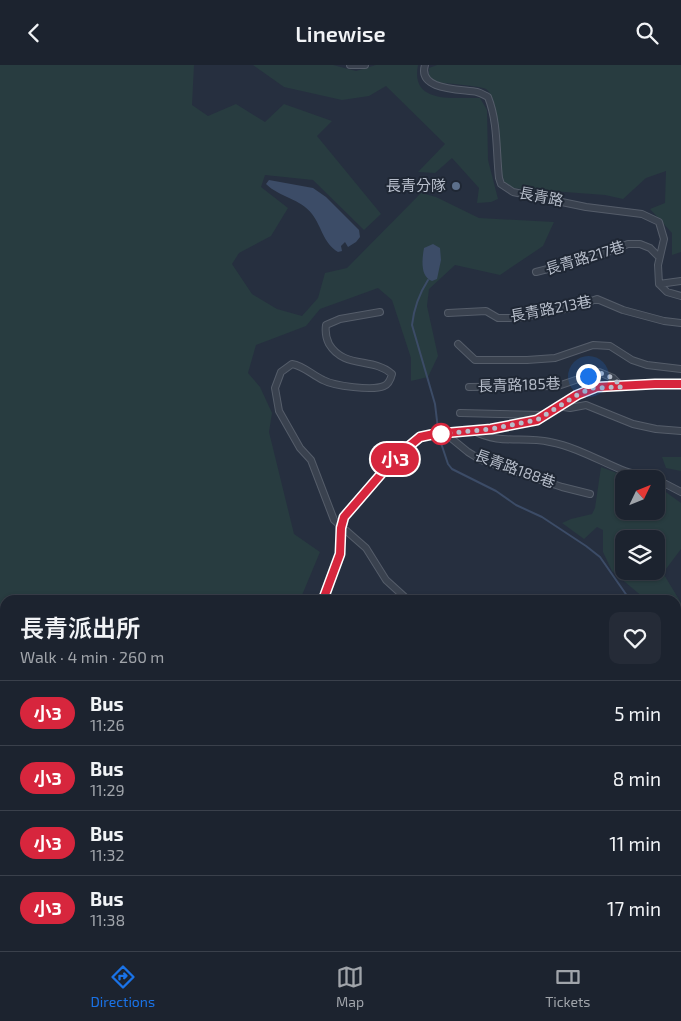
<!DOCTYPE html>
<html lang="en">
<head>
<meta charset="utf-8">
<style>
	:root { --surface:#1c232f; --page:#252b37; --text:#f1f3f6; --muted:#a0a4aa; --line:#3a404b; --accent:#1a73e8 }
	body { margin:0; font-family:"Exo 2","Noto Sans TC",sans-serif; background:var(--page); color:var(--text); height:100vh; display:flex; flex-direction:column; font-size:19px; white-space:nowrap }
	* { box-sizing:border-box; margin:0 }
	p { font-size:16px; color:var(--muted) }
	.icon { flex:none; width:28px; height:28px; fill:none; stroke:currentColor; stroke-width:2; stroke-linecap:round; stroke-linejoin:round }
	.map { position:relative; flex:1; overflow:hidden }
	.details { position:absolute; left:0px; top:530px; width:681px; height:356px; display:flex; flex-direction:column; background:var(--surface); border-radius:15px 15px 0 0; box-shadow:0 1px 4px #0004,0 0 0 1px var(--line) }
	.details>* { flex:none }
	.badge { padding:0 10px; border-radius:16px; font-size:18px; line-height:32px }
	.needle { width:32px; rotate:47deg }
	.buttons { position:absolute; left:615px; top:405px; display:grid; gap:10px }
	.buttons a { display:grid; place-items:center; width:50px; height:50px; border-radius:10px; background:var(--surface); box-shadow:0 1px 4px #0004,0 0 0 1px var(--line); font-size:25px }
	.you { position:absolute; width:25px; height:25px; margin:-12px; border:4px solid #fff; border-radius:50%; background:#1a73e8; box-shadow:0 0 0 8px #1a73e833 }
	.map>.badge { position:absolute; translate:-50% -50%; box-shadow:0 0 0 2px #fff }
	.round { display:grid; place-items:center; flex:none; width:52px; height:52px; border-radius:10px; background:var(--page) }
	.head { display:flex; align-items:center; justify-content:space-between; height:85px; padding:0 20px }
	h1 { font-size:24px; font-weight:600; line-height:38px }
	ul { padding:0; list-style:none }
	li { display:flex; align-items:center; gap:15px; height:65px; padding:0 20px; border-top:1px solid var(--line) }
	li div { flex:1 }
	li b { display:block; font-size:19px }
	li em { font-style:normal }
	li .badge { min-width:55px; font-weight:700; text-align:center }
	header { display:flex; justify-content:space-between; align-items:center; height:65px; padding:0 20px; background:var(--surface); font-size:22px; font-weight:600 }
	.tab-bar { display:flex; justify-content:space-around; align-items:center; height:70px; border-top:1px solid var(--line); background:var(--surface); font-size:14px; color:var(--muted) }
	.tab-bar a { display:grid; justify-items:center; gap:2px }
	.tab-bar .selected { color:var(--accent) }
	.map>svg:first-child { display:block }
	.green { fill:#283c40; fill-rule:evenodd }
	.water { fill:#3c4c67 }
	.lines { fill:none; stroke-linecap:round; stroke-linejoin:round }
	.stream { stroke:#3c4c67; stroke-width:2 }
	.minor-casing { stroke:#555d6a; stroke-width:8 }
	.minor { stroke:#3a424f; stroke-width:6 }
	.line-casing { stroke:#fff; stroke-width:11 }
	.line { stroke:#d7263d; stroke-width:8 }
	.walk { stroke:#b6bdca; stroke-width:5; stroke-dasharray:0 9 }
	.service-dot { fill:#5c6f8a; stroke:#1f2734; stroke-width:2 }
	.stop-dot { fill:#fff; stroke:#d7263d; stroke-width:2.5 }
	.labels { text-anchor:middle; stroke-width:4; stroke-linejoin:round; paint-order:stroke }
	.poi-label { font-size:15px; fill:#b6bdca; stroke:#1f2734; text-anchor:end }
	.street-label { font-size:15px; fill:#b6bdca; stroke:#1f2734 }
</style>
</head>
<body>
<header><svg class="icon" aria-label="back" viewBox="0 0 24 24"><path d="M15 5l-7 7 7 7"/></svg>Linewise<svg class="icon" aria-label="search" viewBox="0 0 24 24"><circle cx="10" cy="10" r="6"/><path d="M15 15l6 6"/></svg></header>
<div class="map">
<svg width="681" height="886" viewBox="0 0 681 886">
	<rect width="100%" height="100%" fill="#262f3f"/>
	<path class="green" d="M0,0H194L192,40L208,51L236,39L265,57L284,39L332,56L317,71L381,149L364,165L313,115L265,110L261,122L288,143L271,171L239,188L232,199L252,229L277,244L302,251L318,233L325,208L347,203L421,128L436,132L479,153L554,157L543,181L500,210L455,200L429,224L427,241L438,291L428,312L411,316V293L392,235L378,223L320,244L306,261L256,280L248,308L260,322L272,348L269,367L294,469L320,487L300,535H5V826L0,827Z
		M253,0H333L356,6L376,0H418C410,40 455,32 480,33L487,45L488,95L498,134L491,137L477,138L479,123L452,93L435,108L418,107L445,79L386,21L369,31L342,35L284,22Z
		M437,0H681V187L672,190V168L650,144L665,138L666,106L646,113L623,134L605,130L511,123L503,117C501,99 500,32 486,24C481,21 442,18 433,17L429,12V3Z
		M662,392H681V406L666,403Z
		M601,402L633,414H624V446H656V420L681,438V484L663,508L681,538V886H447L441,881H676V535H644V533L612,506L603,487V465L597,462L584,474L562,458L571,454L592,449L595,443ZM624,474H656V506H624Z
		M63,881H409L412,886H62Z"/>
	<path class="water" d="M269,115L313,123L326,132L359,165L360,172L356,177L348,182L345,177L341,181L342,186L338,187C323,178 322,162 312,149C301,134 279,132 266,119Z
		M433,179L440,183L441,195L437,214L432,216C420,212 422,194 424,183Z"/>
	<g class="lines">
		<path class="stream" d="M428,215C419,229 414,242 412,260L435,339L438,364
			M440,375L448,399L452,404L496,426L516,440L542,452L586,481L600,492L630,535
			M631,886L632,881"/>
		<defs>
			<path id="minor" d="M350,0H365
				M425,0C417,26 462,24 477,27C481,28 484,30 488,32C498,57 496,86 499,113L501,119L513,127L586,142L642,149L659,157L664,174L658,200L659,219L667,227L681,231
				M536,207L595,192L628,179H640L650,183L659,192
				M659,219L681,216
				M380,247L340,254L326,260C325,267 326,273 329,279C344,304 373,292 392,309C391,313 389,319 384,321C373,326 334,321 323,315C312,310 304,301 292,299L281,307L275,323L279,346L300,383L311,395L334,455L366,483L386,515L408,535
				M448,248L486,246L498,253H518L570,243L597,234L623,245L664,256L681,258
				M458,279L475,295H527L555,293L593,280L610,281L632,295L647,300L681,304
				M469,322L558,321L599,307L613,313L622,322
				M558,341L570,343L586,340L633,359L656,364L681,366
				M460,348L544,350
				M474,366C499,380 523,371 550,377C576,382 598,395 622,405C633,410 644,410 656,414
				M446,369L468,387L481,395L562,422L590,429
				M656,414L681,427
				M323,535L340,489L344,453L362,430L390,400L421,373L434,369L491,364L537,355L577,330L597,322L655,319H681
				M426,881V886"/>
		</defs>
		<use href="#minor" class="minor-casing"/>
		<use href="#minor" class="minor"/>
	</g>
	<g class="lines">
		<defs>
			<path id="line" d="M323,535L340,489L341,463L344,452L382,408L408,382L420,372L434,369L491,364L537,355L577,330L597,322L655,319H681"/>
		</defs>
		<use href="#line" class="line-casing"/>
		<use href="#line" class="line"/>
		<path class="walk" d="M441,369L491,364L537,355L577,330L592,323L622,322L613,313L598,307L588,311"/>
	</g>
	<circle class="service-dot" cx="456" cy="121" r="5"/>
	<circle class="stop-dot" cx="441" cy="369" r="10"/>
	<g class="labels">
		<g class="poi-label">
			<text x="446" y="126">長青分隊</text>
		</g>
		<g class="street-label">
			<text transform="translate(541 132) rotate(11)" y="5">長青路</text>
			<text transform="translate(585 193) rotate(-17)" y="5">長青路217巷</text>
			<text transform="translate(551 244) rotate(-11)" y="5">長青路213巷</text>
			<text transform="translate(519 320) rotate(-2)" y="5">長青路185巷</text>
			<text transform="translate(515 404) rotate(20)" y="5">長青路188巷</text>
		</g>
	</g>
</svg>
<div class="buttons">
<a><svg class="needle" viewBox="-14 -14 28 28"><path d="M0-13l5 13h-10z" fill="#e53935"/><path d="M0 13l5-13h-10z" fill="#a0a4aa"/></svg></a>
<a><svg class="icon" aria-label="layers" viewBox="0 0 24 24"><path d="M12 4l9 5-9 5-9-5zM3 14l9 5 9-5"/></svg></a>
</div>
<div class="you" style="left:588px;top:311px"></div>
<b class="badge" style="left:395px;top:394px;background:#d7263d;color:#fff">小3</b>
<section class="details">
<div class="head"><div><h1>長青派出所</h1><p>Walk · 4 min · 260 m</p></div><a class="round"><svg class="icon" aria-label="heart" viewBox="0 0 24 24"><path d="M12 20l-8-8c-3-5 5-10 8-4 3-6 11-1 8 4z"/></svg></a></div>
<ul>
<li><span class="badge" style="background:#d7263d;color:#fff">小3</span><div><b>Bus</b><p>11:26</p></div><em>5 min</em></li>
<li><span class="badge" style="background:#d7263d;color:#fff">小3</span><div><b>Bus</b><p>11:29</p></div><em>8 min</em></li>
<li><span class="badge" style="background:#d7263d;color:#fff">小3</span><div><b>Bus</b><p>11:32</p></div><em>11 min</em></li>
<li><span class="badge" style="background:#d7263d;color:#fff">小3</span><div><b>Bus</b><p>11:38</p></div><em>17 min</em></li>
</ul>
</section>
</div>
<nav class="tab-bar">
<a class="selected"><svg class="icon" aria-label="directions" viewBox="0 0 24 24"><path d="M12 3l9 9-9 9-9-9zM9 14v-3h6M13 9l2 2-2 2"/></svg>Directions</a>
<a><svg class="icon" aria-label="map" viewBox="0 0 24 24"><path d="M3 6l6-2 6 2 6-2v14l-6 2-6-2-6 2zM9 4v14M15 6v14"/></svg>Map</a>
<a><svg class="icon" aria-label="tickets" viewBox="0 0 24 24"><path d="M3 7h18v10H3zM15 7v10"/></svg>Tickets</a>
</nav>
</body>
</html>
